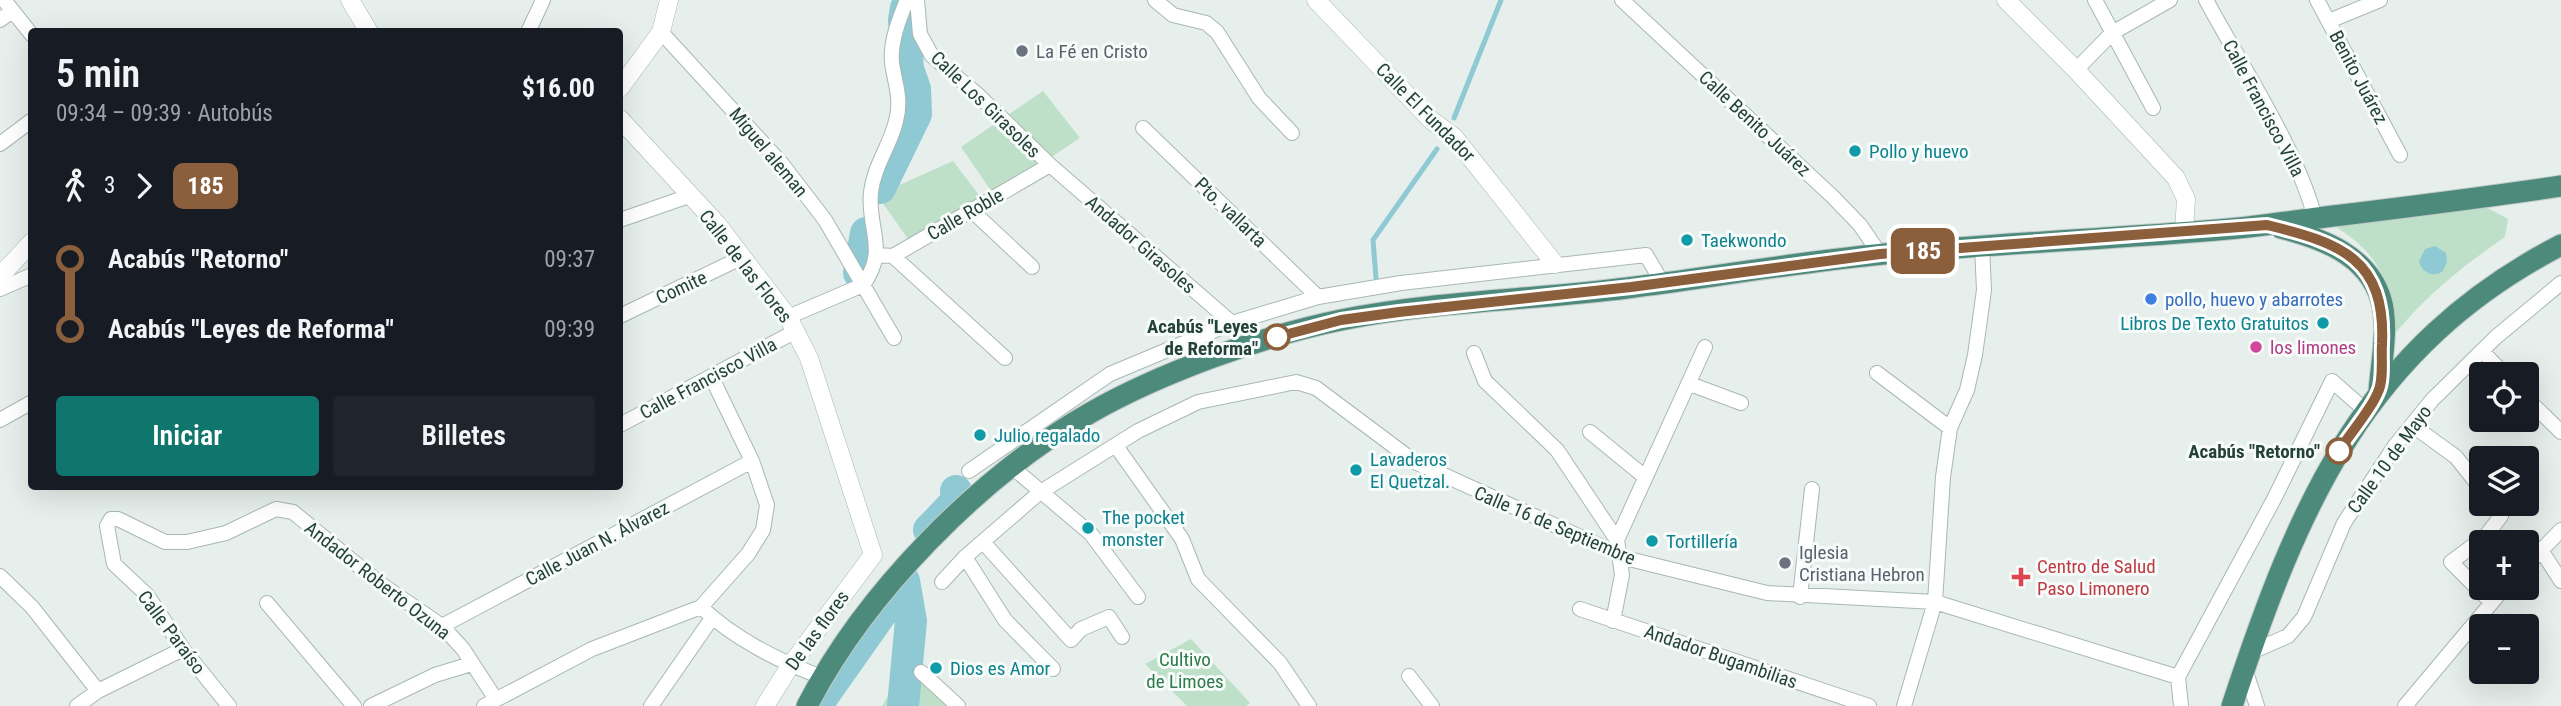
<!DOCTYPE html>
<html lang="es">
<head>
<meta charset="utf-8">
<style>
	:root { --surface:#171b24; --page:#20242c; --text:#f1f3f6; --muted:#9ea1a6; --accent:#0f766e }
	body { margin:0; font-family:"Roboto Condensed",sans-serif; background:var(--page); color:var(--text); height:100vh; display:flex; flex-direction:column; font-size:26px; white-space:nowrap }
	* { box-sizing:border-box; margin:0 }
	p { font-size:23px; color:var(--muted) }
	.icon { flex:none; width:38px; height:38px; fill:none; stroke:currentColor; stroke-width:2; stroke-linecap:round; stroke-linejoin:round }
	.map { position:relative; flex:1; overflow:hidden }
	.drawer { position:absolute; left:28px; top:28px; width:595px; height:462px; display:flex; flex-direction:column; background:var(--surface); border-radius:7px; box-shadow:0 7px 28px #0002 }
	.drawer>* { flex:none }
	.badge { padding:0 14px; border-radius:10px; font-size:24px; line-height:46px }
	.buttons { position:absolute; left:2469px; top:362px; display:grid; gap:14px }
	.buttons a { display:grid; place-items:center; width:70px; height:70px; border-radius:7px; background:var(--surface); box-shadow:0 7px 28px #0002; font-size:35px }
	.map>.badge { position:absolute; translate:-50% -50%; box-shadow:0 0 0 4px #fff }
	.legs { display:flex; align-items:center; gap:10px; height:77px; padding:0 28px; font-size:23px }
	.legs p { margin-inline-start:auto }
	.overview { display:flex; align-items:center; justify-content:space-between; height:119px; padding:0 28px }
	h1 { font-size:38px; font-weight:600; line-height:52px }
	.cta { display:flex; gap:14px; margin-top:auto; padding:14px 28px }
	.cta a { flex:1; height:80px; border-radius:7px; background:var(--accent); color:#fff; font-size:28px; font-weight:600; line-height:80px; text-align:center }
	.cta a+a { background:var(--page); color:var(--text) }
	ul { padding:0 28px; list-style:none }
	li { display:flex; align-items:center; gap:24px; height:70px; font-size:26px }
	li i { display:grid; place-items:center; width:10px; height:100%; margin:0 9px; background:currentColor }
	li i::after { content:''; width:18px; height:18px; margin:-9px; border:5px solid; border-radius:50%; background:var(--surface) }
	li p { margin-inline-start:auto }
	li:first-child i { background:linear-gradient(#0000 50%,currentColor 0) }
	li:last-child i { background:linear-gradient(currentColor 50%,#0000 0) }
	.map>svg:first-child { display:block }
	.green { fill:#bfe0c8 }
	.water { fill:#8ec9d4 }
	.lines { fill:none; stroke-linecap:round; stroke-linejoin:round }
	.stream { stroke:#8ec9d4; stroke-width:5 }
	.river { stroke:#8ec9d4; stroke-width:32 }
	.minor-casing { stroke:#a8b8b2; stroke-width:16 }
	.tertiary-casing { stroke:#a8b8b2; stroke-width:19 }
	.trunk-casing { stroke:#c2cac8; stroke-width:23 }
	.minor { stroke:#fff; stroke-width:14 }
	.tertiary { stroke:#fff; stroke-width:18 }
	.trunk { stroke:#4c8a7c; stroke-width:21 }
	.line-1-casing { stroke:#fff; stroke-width:16 }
	.line-1 { stroke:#8b5e3c; stroke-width:10 }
	.worship-dot { fill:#6b7280; stroke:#f7fbf9; stroke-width:2.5 }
	.culture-dot { fill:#0f9aa8; stroke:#f7fbf9; stroke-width:2.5 }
	.shop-dot { fill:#3f7fe0; stroke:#f7fbf9; stroke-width:2.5 }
	.stop-1-dot { fill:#fff; stroke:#8b5e3c; stroke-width:3.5 }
	.hotel-dot { fill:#d1479c; stroke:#f7fbf9; stroke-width:2.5 }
	.health-dot { fill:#e0444e; stroke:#f7fbf9; stroke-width:2.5 }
	.labels { text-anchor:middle; stroke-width:6; stroke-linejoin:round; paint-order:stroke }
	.worship-label { font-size:19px; fill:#5b616d; stroke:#f7fbf9; text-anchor:start }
	.street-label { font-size:19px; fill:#24423a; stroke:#f7fbf9 }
	.culture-label { font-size:19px; fill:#0d838f; stroke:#f7fbf9; text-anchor:start }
	.shop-label { font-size:19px; fill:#366cbe; stroke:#f7fbf9; text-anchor:start }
	.stop-label { font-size:19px; font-weight:bold; fill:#24423a; stroke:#f7fbf9; text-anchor:end }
	.hotel-label { font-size:19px; fill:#b23c85; stroke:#f7fbf9; text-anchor:start }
	.health-label { font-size:19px; fill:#be3a42; stroke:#f7fbf9; text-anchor:start }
	.park-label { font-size:19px; fill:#2d7a4b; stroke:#f7fbf9 }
</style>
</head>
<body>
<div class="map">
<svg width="2561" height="706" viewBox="0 0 2561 706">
	<rect width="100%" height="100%" fill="#e6efeb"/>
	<path class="green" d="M1043,91L1080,138L994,195L961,147Z
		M953,161L982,199L908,239L877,195Z
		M2486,207L2508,219L2505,237C2460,268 2420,300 2387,344C2390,277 2385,258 2327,221Z
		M1191,639L1250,703L1246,706H1187L1145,664Z
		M909,663L953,706H882Z"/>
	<path class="water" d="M2435,246L2446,253L2447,262L2443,271C2433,278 2423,273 2419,262L2425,249Z"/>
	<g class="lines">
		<path class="stream" d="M1454,118L1501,0
			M1376,278L1373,240L1437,149"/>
		<path class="river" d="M880,188L916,114L915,89L908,69L904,20L906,8
			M859,273L866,233
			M929,530L959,499L956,491
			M816,706L904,581
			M903,706L911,621L904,581"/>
		<defs>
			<path id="minor" d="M4,0L32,35
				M917,0L920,34L932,56L977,94L1050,165L1232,323
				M1155,0L1173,15L1206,23L1217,32L1259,98L1292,133
				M1622,0L1833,197L1860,225L1880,254
				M2095,0L2153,108
				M2206,0C2241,65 2297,149 2315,218
				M2317,0L2400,155
				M0,20L12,11
				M2329,21L2380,0
				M528,32L543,0
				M661,32L782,164L825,220L863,285L788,317
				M2076,70L2112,33L2170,0
				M1143,128L1318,297
				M0,144L32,120
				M970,209L1032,267
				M620,220L689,196
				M878,255L893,256L1050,165
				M893,256L1005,358
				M0,289L32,275
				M620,316L743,257
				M894,338L863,285C889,249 867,229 871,192C874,166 890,146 896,121C902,99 895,84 892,63C890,42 899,19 907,0
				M2482,351L2504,374
				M1474,353L1485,381L1557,450L1617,540
				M1877,373L1950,428
				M1690,384L1741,403
				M2527,399L2561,432
				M0,420L32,402
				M620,425L796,331
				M2412,425L2456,457L2482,490
				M1590,432L1645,477
				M1116,446L1182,539L1198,579L1280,663L1309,706
				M1012,467L1091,534L1138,597
				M969,471L1110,374L1232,323L1318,297L1401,283L1646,255L1662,282
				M983,542L1071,640L1081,629L1109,617L1122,637
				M2541,550L2561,581
				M965,557L1005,620L1053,669
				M2527,565L2561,530
				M0,576L32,607L98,691
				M942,582L965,557L1039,493L1138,431L1198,402L1296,382L1316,388L1415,462L1629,559L1767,593L1935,602L2178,677
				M1800,597L1812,489
				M2491,602L2451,562L2485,537L2501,516L2492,504
				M267,603L354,706
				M701,607C733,638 780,662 822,677
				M1580,609L1869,706
				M1613,621L1622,575L1617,540L1705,347
				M442,626L752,461
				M2249,653L2288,636L2304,617L2344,523L2394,447L2432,400L2496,337L2561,283
				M2245,669L2257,706
				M921,672L958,706
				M1409,676L1432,706
				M2178,677L2274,499L2332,381L2365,410
				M2178,677L2181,706
				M77,706L98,691L183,649
				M229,706L183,649L147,595L114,564L107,526L111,519H118L165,542H187L226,533L276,509L293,512L378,582L442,626L463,649L495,698
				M371,706L435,675L471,664
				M484,706L592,649L701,607L748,554L763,530L767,505L752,461L712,378
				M651,706L712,618
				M1904,706L1935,602L1943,477L1950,428L1967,390L1975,355L1984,290L1982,246
				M2405,706L2504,588"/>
			<path id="tertiary" d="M350,0L369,32
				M1316,0L1431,120L1454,137L1555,264
				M2006,0L2076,70L2176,178L2186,199L2184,231
				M620,88L661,32L669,0
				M620,119L717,224L788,317L809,358L873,555L790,666L765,706
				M0,276L32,242"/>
			<path id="trunk" d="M2281,228C2321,238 2368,255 2381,300C2389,327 2381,363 2379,392
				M807,706C865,593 980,476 1090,413C1160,373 1262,336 1341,320C1435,301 1533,300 1627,288C1713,277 1798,262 1884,254C1998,243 2114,239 2228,229C2266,226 2304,219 2342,215C2415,206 2488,197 2561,186
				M2232,706C2298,506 2364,347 2561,245"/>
		</defs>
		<use href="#minor" class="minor-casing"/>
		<use href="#tertiary" class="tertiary-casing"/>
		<use href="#trunk" class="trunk-casing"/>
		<use href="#minor" class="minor"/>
		<use href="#tertiary" class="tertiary"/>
		<use href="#trunk" class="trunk"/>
	</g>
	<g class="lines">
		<defs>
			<path id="line-1" d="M1277,337L1341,320L1399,312L1631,287L1880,254L2267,225C2341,243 2386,259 2382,344C2381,358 2384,380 2378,392C2371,410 2350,433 2339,451"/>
		</defs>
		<use href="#line-1" class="line-1-casing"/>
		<use href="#line-1" class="line-1"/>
	</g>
	<g class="worship-dot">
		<circle cx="1022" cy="51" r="7"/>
		<circle cx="1785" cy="563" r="7"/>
	</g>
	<g class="culture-dot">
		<circle cx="1855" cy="151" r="7"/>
		<circle cx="1687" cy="240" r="7"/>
		<circle cx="2323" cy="323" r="7"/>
		<circle cx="980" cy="435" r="7"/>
		<circle cx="1356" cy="470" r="7"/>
		<circle cx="1088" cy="528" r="7"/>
		<circle cx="1652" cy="541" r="7"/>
		<circle cx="936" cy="668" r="7"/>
	</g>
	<circle class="shop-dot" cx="2151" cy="299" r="7"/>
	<g class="stop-1-dot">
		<circle cx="1277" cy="337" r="12"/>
		<circle cx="2339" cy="451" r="12"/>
	</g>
	<circle class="hotel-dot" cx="2256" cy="347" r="7"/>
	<path class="health-dot" d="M2017.5 566.5h7v7h7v7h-7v7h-7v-7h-7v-7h7z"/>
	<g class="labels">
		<g class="worship-label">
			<text x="1036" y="58">La Fé en Cristo</text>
			<text x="1799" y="559">Iglesia<tspan x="1799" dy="22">Cristiana Hebron</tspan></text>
		</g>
		<g class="street-label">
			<text transform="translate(2359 77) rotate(62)" y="7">Benito Juárez</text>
			<text transform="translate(986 104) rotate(44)" y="7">Calle Los Girasoles</text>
			<text transform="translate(2264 108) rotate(62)" y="7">Calle Francisco Villa</text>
			<text transform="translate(1426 112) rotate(45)" y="7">Calle El Fundador</text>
			<text transform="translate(1755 123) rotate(43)" y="7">Calle Benito Juárez</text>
			<text transform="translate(769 152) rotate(50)" y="7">Miguel aleman</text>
			<text transform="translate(1231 212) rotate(44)" y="7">Pto. vallarta</text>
			<text transform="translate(965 214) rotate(-30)" y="7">Calle Roble</text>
			<text transform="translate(1141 244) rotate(41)" y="7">Andador Girasoles</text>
			<text transform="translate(746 266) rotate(52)" y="7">Calle de las Flores</text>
			<text transform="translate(681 287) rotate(-25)" y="7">Comite</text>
			<text transform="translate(708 378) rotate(-28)" y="7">Calle Francisco Villa</text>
			<text transform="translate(2389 459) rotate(-54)" y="7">Calle 10 de Mayo</text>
			<text transform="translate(1555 525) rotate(23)" y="7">Calle 16 de Septiembre</text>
			<text transform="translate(597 543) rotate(-28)" y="7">Calle Juan N. Álvarez</text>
			<text transform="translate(378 580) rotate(38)" y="7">Andador Roberto Ozuna</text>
			<text transform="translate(817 630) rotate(-54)" y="7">De las flores</text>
			<text transform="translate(172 632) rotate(53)" y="7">Calle Paraíso</text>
			<text transform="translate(1721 656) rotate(19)" y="7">Andador Bugambilias</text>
		</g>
		<g class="culture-label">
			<text x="1869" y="158">Pollo y huevo</text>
			<text x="1701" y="247">Taekwondo</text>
			<text x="2309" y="330" text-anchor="end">Libros De Texto Gratuitos</text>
			<text x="994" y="442">Julio regalado</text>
			<text x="1370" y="466">Lavaderos<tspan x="1370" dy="22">El Quetzal.</tspan></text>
			<text x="1102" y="524">The pocket<tspan x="1102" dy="22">monster</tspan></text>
			<text x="1666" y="548">Tortillería</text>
			<text x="950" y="675">Dios es Amor</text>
		</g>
		<g class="shop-label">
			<text x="2165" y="306">pollo, huevo y abarrotes</text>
		</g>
		<g class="stop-label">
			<text x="1258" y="333">Acabús "Leyes<tspan x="1258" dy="22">de Reforma"</tspan></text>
			<text x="2320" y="458">Acabús "Retorno"</text>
		</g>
		<g class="hotel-label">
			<text x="2270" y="354">los limones</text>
		</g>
		<g class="health-label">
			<text x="2037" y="573">Centro de Salud<tspan x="2037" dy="22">Paso Limonero</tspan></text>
		</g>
		<g class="park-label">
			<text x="1185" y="666">Cultivo<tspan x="1185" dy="22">de Limoes</tspan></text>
		</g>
	</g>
</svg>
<div class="buttons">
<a><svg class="icon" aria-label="locate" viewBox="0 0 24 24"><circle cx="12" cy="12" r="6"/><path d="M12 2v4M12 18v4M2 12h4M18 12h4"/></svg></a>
<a><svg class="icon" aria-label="layers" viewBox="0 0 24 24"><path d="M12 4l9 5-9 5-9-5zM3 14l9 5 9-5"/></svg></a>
<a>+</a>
<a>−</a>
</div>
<b class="badge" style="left:1923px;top:251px;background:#8b5e3c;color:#fff">185</b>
<section class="drawer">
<div class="overview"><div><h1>5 min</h1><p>09:34 – 09:39 · Autobús</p></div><b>$16.00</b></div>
<div class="legs"><svg class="icon" aria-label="walk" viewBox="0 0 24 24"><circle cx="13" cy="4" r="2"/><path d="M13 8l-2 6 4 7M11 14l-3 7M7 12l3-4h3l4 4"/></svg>3<svg class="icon" aria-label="forward" viewBox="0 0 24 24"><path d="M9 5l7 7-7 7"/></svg><b class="badge" style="background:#8b5e3c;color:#fff">185</b></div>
<ul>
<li><i style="color:#8b5e3c"></i><b>Acabús &quot;Retorno&quot;</b><p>09:37</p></li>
<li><i style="color:#8b5e3c"></i><b>Acabús &quot;Leyes de Reforma&quot;</b><p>09:39</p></li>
</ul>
<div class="cta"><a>Iniciar</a><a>Billetes</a></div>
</section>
</div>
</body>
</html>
